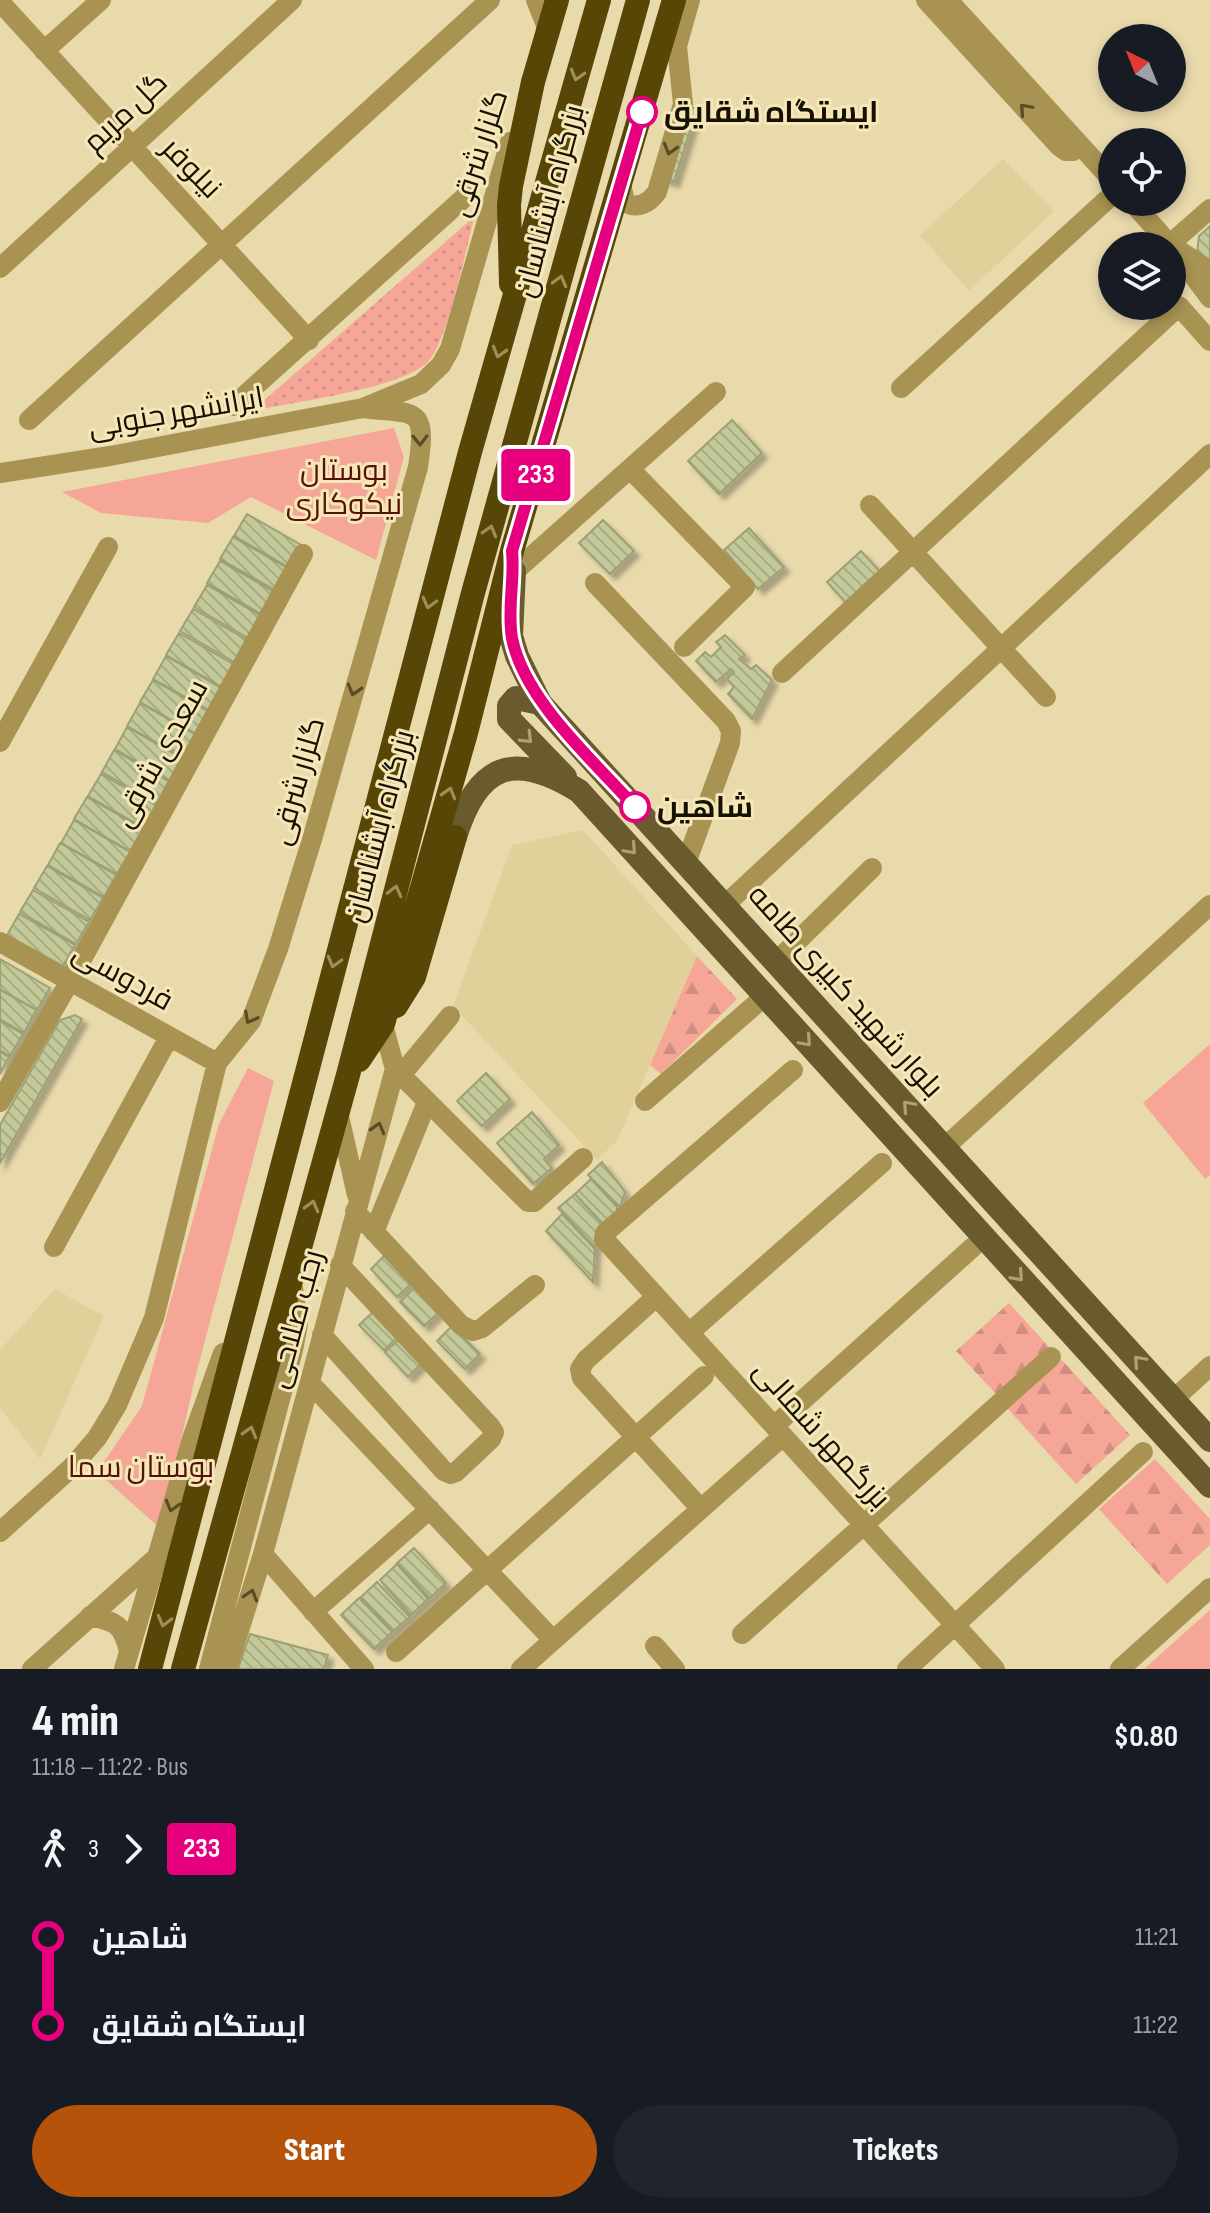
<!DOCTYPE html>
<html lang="en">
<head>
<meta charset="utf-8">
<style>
	:root { --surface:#171b24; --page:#20242c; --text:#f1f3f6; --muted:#9ea1a6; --accent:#b45309 }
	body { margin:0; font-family:"Sofia Sans Condensed",Cairo,sans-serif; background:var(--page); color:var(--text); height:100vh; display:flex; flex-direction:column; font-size:30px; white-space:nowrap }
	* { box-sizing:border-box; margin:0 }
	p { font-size:26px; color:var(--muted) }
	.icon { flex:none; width:44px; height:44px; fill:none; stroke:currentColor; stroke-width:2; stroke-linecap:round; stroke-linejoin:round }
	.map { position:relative; height:1669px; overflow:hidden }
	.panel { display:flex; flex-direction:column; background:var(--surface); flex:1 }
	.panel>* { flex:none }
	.badge { padding:0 16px; border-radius:6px; font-size:28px; line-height:52px }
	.needle { width:52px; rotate:317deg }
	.tools { position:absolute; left:1098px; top:24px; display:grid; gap:16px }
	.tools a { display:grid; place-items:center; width:88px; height:88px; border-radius:50%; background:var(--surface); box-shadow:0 4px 12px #0003; font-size:40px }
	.map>.badge { position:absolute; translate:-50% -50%; box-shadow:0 0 0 4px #fff }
	.legs { display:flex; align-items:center; gap:12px; height:88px; padding:0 32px; font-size:26px }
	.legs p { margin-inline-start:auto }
	.summary { display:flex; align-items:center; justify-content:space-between; height:136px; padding:0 32px }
	h1 { font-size:44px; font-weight:800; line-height:60px }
	.primary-button { display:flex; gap:16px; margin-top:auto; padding:16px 32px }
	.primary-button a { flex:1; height:92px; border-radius:48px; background:var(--accent); color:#fff; font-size:32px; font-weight:800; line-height:92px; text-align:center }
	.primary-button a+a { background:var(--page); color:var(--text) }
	ul { padding:0 32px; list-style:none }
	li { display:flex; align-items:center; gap:28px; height:88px; font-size:30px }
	li i { display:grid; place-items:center; width:12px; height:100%; margin:0 10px; background:currentColor }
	li i::after { content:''; width:20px; height:20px; margin:-10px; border:6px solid; border-radius:50%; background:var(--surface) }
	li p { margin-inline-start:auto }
	li:first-child i { background:linear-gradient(#0000 50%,currentColor 0) }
	li:last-child i { background:linear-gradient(currentColor 50%,#0000 0) }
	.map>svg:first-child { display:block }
	.built { fill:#e2d09b }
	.grass { fill:url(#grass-dots) }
	.forest { fill:url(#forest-firs) }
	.green { fill:#f5a696 }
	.building { fill:url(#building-back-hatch); stroke:#9ca074; stroke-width:2; filter:url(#shadow) }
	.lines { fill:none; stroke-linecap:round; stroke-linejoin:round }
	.minor { stroke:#a89352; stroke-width:20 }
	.major { stroke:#695b2d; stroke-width:24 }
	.highway { stroke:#574606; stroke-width:24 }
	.oneway { stroke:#9f8e57 }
	.oneway2 { stroke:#584c26 }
	.oneway3 { stroke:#b0a173 }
	.line-1-casing { stroke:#fff; stroke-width:18 }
	.line-1 { stroke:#e6007e; stroke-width:12 }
	.stop-1-dot { fill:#fff; stroke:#e6007e; stroke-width:4 }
	.labels { text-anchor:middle; stroke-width:6; stroke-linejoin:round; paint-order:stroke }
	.street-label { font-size:30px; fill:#171102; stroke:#f6e7b9 }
	.stop-label { font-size:30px; font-weight:bold; fill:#171102; stroke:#f6e7b9; text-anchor:start }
	.park-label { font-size:30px; fill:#551208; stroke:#f6e7b9 }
</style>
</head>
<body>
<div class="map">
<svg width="1210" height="1669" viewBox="0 0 1210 1669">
	<defs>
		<pattern id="grass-dots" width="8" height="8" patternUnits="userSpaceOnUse" patternTransform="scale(2)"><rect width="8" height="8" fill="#f5a696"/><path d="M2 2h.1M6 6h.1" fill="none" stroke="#d18e80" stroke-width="1.8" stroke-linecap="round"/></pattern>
		<pattern id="forest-firs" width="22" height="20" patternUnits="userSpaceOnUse" patternTransform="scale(2)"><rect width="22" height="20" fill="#f5a696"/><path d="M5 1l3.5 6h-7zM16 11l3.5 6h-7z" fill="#d18e80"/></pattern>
		<pattern id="building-back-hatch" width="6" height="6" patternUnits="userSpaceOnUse" patternTransform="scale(2)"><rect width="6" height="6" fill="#c4c99a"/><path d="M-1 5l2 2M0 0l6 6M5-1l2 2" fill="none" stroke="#a8ac83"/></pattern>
		<filter id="shadow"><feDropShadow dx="5.5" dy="5.5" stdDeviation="2" flood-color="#0004"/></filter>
	</defs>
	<rect width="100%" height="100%" fill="#e9daac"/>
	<path class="built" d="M1003,159L1054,211L969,291L920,235Z
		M583,830L697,956L617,1141L597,1160L453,1006L512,845Z
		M55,1289L104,1316L40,1459L0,1408V1350Z"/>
	<path class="grass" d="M474,217C467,247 447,342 428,362C400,389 292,402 252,411Z"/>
	<path class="forest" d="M697,956L737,999L661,1074L650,1065Z
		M1009,1303L1049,1347L996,1394L956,1351Z
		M1062,1360L1130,1435L1076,1484L1008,1409Z
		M1155,1459L1210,1519V1545L1167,1584L1099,1509Z"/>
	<path class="green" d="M394,428L404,457L376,560L251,497L208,523L101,513L62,492Z
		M1210,1044V1175L1205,1179L1143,1103Z
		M248,1068L274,1081L195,1378L161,1529L97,1472L142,1406L219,1124Z
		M1210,1610V1669H1144Z"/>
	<path class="building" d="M676,102L697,109L674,182L654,176Z
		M1210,226V267L1197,253L1199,236Z
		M732,420L762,453L719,494L688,461Z
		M247,514L303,546L290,568L234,536Z
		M603,520L634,551L610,574L579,543Z
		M749,528L784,567L758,589L724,550Z
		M233,537L289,569L277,591L220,559Z
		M861,551L884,576L849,606L827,582Z
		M220,561L276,593L263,615L207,583Z
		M207,585L263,617L250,639L194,607Z
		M193,609L249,641L236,663L180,631Z
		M179,633L235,665L222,687L166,655Z
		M725,635L745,655L739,659L751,669L756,665L772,680L752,719L728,694L734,687L727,679L734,672L731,669L716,682L696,661L705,652L711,657L721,647L716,642Z
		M166,656L221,688L209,710L153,679Z
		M153,680L209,712L196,734L140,702Z
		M140,703L196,735L183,757L127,726Z
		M127,727L183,759L171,781L115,749Z
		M114,750L170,782L158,804L102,772Z
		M101,774L157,806L144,828L88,796Z
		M87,797L143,829L130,851L74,819Z
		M74,820L130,852L117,874L61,843Z
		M60,843L116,875L104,897L48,865Z
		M47,866L103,898L90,920L34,888Z
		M33,890L89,922L76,944L20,912Z
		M19,914L75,945L63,966L7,935Z
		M0,959L50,988L37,1010L0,989Z
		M0,990L36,1010L24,1033L0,1019Z
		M75,1015L82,1019L0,1163V1125L60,1020Z
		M0,1021L23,1034L10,1056L0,1050Z
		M0,1052L9,1057L0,1074Z
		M486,1073L510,1099L482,1126L457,1101Z
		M532,1112L559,1145L544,1159L552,1168L533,1184L497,1143Z
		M602,1162L625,1192L620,1207L588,1175Z
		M591,1179L617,1207V1216L608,1229L575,1194Z
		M575,1194L606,1228L595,1247L558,1208Z
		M562,1214L595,1249L593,1282L546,1231Z
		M384,1256L411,1284L397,1297L371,1269Z
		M414,1288L438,1313L424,1326L400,1302Z
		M375,1310L400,1335L384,1350L359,1325Z
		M452,1326L480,1354L465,1369L437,1341Z
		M401,1338L424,1361L408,1377L385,1352Z
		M414,1548L446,1583L430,1598L397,1563Z
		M397,1564L428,1599L411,1615L380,1580Z
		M377,1582L410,1617L393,1631L361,1597Z
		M359,1598L392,1632L374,1649L341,1615Z
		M250,1634L328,1655L324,1669H238Z"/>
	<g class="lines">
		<path class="minor" d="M536,0L548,30
			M926,0L1059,146L1066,151H1073L1077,145L1076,140
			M948,0L1112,180
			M0,2L309,340
			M44,51L101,0
			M621,184L625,202C637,210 649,203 657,192L683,104L677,46L690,0
			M1132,202L1171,246
			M1170,244L1210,209
			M1172,247L1210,298
			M1180,251L1210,271
			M0,268L292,0
			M901,388L1112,195
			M233,406L466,196
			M29,420L490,0
			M631,470L745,587L684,647
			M0,473L110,456L363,408L421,384L441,365L450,349L510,142
			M870,505L1046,697
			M514,572L716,392
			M595,583L726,721L731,731L730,743L686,863
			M782,673L1179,306L1210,341
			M0,742L108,547
			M725,905L1210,454
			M0,942L217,1063
			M776,962L872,868
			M395,1069L528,1202H534L583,1158
			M793,1070L605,1233L604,1239L995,1669
			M401,1075L450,1016
			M645,1101L765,996
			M0,1102L70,981L303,554
			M338,1112L357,1195
			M945,1147L1210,905
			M355,1211L461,1325L473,1331L482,1328L535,1285
			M374,1232L427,1102
			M54,1247L169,1037
			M656,1297L586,1360L580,1369L582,1378L701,1509
			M689,1333L882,1163
			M322,1335L444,1471L451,1474L456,1472L491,1439L494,1432L490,1426L340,1265
			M310,1383L553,1640
			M1174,1399L1210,1366
			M774,1426L973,1247
			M0,1532L71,1468L97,1438L117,1405L154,1318L217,1063L251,1021L278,949L313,836L418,467C428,403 414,415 363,408
			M263,1554L364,1669
			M313,1612L430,1509
			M90,1616C117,1622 122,1624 129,1651
			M742,1634L1051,1357
			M655,1646L675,1669
			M396,1652L704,1376
			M32,1669L156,1558
			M124,1669L192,1439L223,1353
			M209,1669L293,1350L298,1324L292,1281
			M227,1669L263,1554L395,1069L380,1014
			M521,1669L783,1436
			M907,1669L1143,1452
			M1120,1669L1210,1588"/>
		<path class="major" d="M514,571L511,636L517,656L540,703L1210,1440
			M540,703L516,698L509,706V719L565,777
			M455,837C478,763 514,751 579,791L1210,1486"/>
		<path class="highway" d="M511,284L509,205L511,186L533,82L557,0
			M396,1006L414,977L455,837
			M359,1060L383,1024L466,733L512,551L674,0
			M150,1669L470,452L599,0
			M183,1669L348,1075L473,593L638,0"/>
	</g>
	<defs><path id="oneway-chevron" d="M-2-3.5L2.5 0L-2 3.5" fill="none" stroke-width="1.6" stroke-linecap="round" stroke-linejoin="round" transform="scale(2)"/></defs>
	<g class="oneway">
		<use href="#oneway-chevron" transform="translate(577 75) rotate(106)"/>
		<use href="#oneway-chevron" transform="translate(560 281) rotate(-75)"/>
		<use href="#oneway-chevron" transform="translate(499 352) rotate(106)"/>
		<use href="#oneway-chevron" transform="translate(490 531) rotate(-74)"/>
		<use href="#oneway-chevron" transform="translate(429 603) rotate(105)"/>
		<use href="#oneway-chevron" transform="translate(449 793) rotate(-74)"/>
		<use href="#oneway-chevron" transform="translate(395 891) rotate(-76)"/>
		<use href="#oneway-chevron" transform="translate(334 962) rotate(105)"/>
		<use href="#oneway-chevron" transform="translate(312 1206) rotate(-75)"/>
		<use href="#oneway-chevron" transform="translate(250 1432) rotate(-74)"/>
		<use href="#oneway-chevron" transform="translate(164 1621) rotate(105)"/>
	</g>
	<g class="oneway2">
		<use href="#oneway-chevron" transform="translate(1025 109) rotate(-132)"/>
		<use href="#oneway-chevron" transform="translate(670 149) rotate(106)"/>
		<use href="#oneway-chevron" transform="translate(420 440) rotate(89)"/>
		<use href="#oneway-chevron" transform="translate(354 690) rotate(106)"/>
		<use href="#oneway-chevron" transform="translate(250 1018) rotate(118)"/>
		<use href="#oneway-chevron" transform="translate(378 1128) rotate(-74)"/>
		<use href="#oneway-chevron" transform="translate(172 1506) rotate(106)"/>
		<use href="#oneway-chevron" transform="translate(251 1595) rotate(-73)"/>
	</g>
	<g class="oneway3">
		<use href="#oneway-chevron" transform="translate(527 738) rotate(45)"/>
		<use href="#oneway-chevron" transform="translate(631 849) rotate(48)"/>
		<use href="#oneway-chevron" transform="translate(806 1041) rotate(48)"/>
		<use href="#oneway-chevron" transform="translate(908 1106) rotate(-132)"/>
		<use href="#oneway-chevron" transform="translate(1018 1276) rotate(48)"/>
		<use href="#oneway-chevron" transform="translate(1139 1361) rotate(-132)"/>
	</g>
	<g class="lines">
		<defs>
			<path id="line-1" d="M635,807C593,760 524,700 512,638C507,609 515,579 512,551L642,112"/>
		</defs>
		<use href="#line-1" class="line-1-casing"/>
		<use href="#line-1" class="line-1"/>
	</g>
	<g class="stop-1-dot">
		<circle cx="642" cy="112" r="14"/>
		<circle cx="635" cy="807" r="14"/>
	</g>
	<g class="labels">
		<g class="street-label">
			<text transform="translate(125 112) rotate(-43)" y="10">گل مریم</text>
			<text transform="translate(478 153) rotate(-72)" y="10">گلزار شرقی</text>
			<text transform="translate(192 168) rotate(46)" y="10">نیلوفر</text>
			<text transform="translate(549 201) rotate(-75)" y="10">بزرگراه آبشناسان</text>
			<text transform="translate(176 412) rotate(-10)" y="10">ایرانشهر جنوبی</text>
			<text transform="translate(160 753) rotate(-61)" y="10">سعدی شرقی</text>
			<text transform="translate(297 781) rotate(-74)" y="10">گلزار شرقی</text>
			<text transform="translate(379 826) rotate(-75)" y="10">بزرگراه آبشناسان</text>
			<text transform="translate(123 976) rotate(29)" y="10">فردوسی</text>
			<text transform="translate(846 991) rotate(48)" y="10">بلوار شهید کبیری طامه</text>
			<text transform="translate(295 1319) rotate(-75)" y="10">رجب صلاحی</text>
			<text transform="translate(822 1434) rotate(48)" y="10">بزرگمهر شمالی</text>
		</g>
		<g class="stop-label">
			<text x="664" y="122">ایستگاه شقایق</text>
			<text x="657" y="817">شاهین</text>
		</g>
		<g class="park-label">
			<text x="344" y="480">بوستان<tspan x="344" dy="34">نیکوکاری</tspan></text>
			<text x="141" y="1477">بوستان سما</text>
		</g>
	</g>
</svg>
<div class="tools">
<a><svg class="needle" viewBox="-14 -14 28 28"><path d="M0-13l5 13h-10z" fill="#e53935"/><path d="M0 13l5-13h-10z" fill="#9ea1a6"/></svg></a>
<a><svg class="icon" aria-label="locate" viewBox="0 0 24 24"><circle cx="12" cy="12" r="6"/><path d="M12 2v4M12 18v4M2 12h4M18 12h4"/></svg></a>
<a><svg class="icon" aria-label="layers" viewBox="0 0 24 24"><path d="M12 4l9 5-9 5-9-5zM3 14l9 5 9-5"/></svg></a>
</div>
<b class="badge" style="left:536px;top:475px;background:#e6007e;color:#fff">233</b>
</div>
<section class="panel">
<div class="summary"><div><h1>4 min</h1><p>11:18 – 11:22 · Bus</p></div><b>$0.80</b></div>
<div class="legs"><svg class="icon" aria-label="walk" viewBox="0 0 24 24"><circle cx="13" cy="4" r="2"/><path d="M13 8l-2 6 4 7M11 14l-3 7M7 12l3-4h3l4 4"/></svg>3<svg class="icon" aria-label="forward" viewBox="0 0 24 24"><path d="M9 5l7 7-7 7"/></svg><b class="badge" style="background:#e6007e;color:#fff">233</b></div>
<ul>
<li><i style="color:#e6007e"></i><b>شاهین</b><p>11:21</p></li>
<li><i style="color:#e6007e"></i><b>ایستگاه شقایق</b><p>11:22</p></li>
</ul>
<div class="primary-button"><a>Start</a><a>Tickets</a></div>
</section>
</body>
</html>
